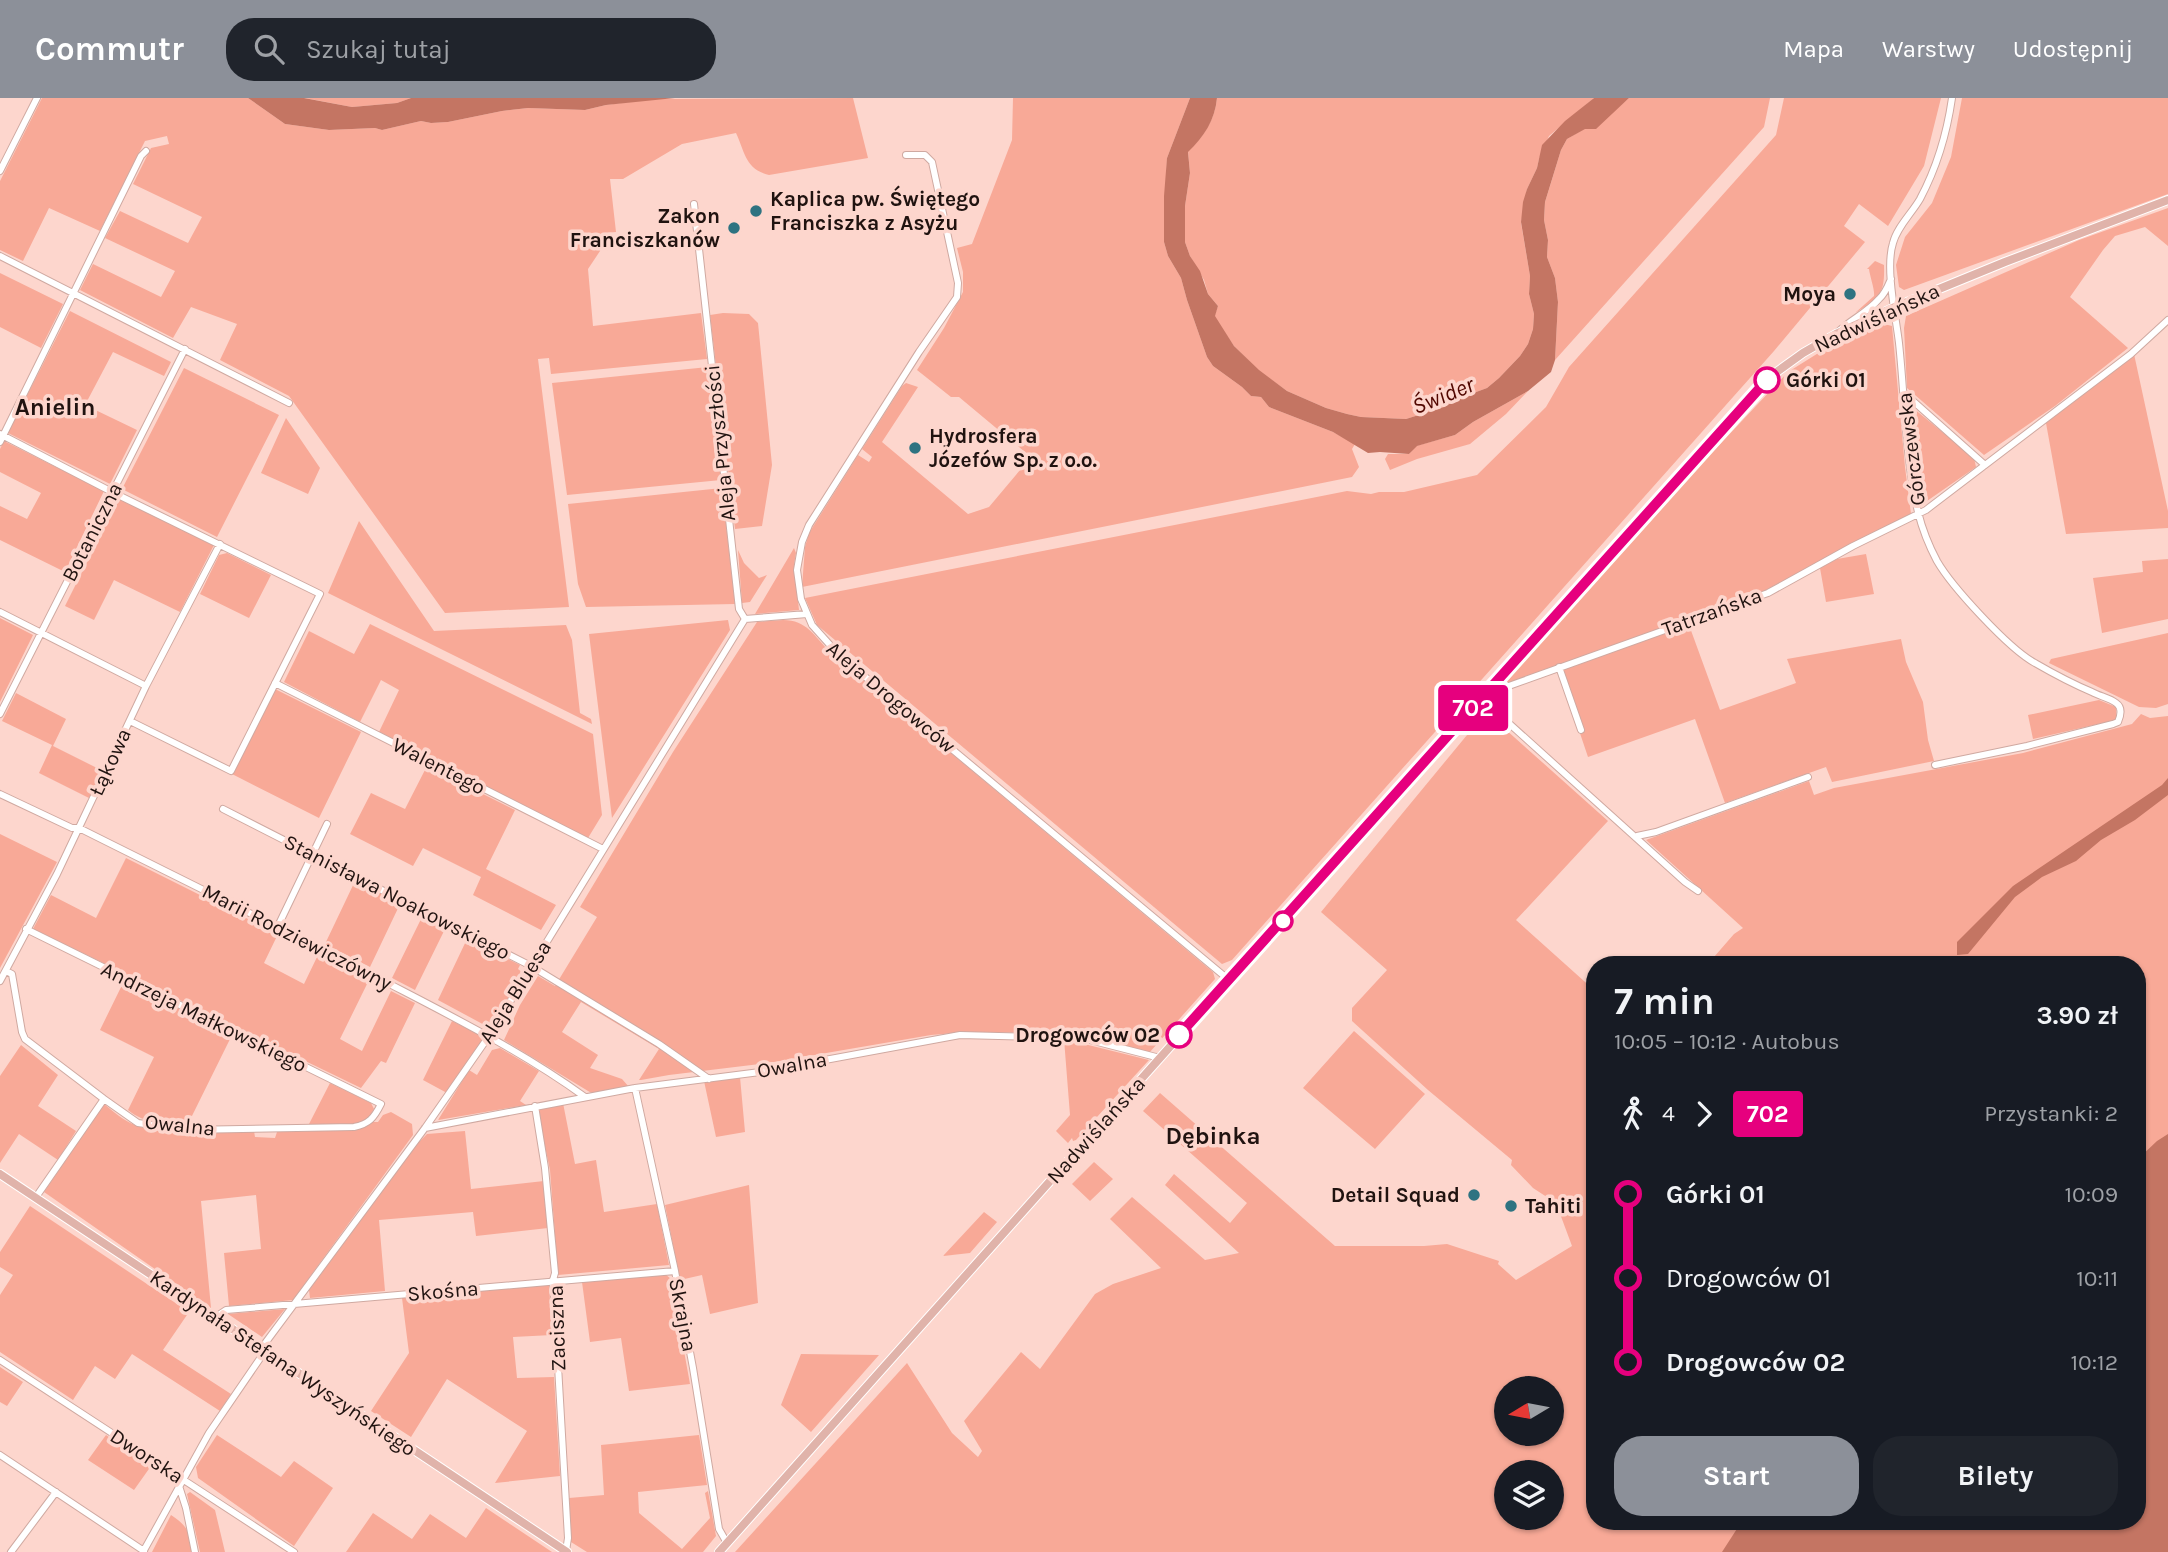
<!DOCTYPE html>
<html lang="pl">
<head>
<meta charset="utf-8">
<style>
	:root { --surface:#171b24; --page:#20242c; --text:#f1f3f6; --muted:#9ea1a6; --accent:#8c9099 }
	body { margin:0; font-family:Karla,sans-serif; background:var(--page); color:var(--text); height:100vh; display:flex; flex-direction:column; font-size:26px; white-space:nowrap }
	* { box-sizing:border-box; margin:0 }
	p { font-size:23px; color:var(--muted) }
	.icon { flex:none; width:38px; height:38px; fill:none; stroke:currentColor; stroke-width:2; stroke-linecap:round; stroke-linejoin:round }
	.map { position:relative; flex:1; overflow:hidden }
	.side { position:absolute; left:1586px; top:858px; width:560px; height:574px; display:flex; flex-direction:column; background:var(--surface); border-radius:28px; box-shadow:0 2px 5px #0004 }
	.side>* { flex:none }
	.badge { padding:0 14px; border-radius:5px; font-size:24px; line-height:46px }
	.needle { width:46px; rotate:260deg }
	.tools { position:absolute; left:1494px; top:1278px; display:grid; gap:14px }
	.tools a { display:grid; place-items:center; width:70px; height:70px; border-radius:50%; background:var(--surface); box-shadow:0 2px 5px #0004; font-size:35px }
	.map>.badge { position:absolute; translate:-50% -50%; box-shadow:0 0 0 4px #fff }
	.legs { display:flex; align-items:center; gap:10px; height:77px; padding:0 28px; font-size:23px }
	.legs p { margin-inline-start:auto }
	.headline { display:flex; align-items:center; justify-content:space-between; height:119px; padding:0 28px }
	h1 { font-size:38px; font-weight:700; line-height:52px }
	.action { display:flex; gap:14px; margin-top:auto; padding:14px 28px }
	.action a { flex:1; height:80px; border-radius:28px; background:var(--accent); color:#fff; font-size:28px; font-weight:700; line-height:80px; text-align:center }
	.action a+a { background:var(--page); color:var(--text) }
	ul { padding:0 28px; list-style:none }
	li { display:flex; align-items:center; gap:24px; height:84px; font-size:26px }
	li i { display:grid; place-items:center; width:10px; height:100%; margin:0 9px; background:currentColor }
	li i::after { content:''; width:18px; height:18px; margin:-9px; border:5px solid; border-radius:50%; background:var(--surface) }
	li p { margin-inline-start:auto }
	li:first-child i { background:linear-gradient(#0000 50%,currentColor 0) }
	li:last-child i { background:linear-gradient(currentColor 50%,#0000 0) }
	header { display:flex; align-items:center; gap:42px; box-sizing:border-box; height:98px; padding:0 35px; background:var(--accent); color:#fff }
	header strong { font-size:33px }
	nav { display:flex; gap:38px; margin-inline-start:auto; font-size:24px }
	.search { width:490px; height:63px; background:var(--page); display:flex; align-items:center; gap:18px; box-sizing:border-box; padding:0 24px; border-radius:28px; color:var(--muted); font-size:26px }
	.map>svg:first-child { display:block }
	.green { fill:#f8a997; fill-rule:evenodd }
	.water { fill:#c47563 }
	.lines { fill:none; stroke-linecap:round; stroke-linejoin:round }
	.minor-casing { stroke:#cfa9a1; stroke-width:8 }
	.major-casing { stroke:#fff; stroke-width:10 }
	.minor { stroke:#fff; stroke-width:6 }
	.major { stroke:#e0b3aa; stroke-width:8 }
	.line-1-casing { stroke:#fff; stroke-width:16 }
	.line-1 { stroke:#e6007e; stroke-width:10 }
	.poi-dot { fill:#2e7381; stroke:#fdd6cd; stroke-width:2.5 }
	.stop-1-dot { fill:#fff; stroke:#e6007e; stroke-width:3.5 }
	.labels { text-anchor:middle; stroke-width:7; stroke-linejoin:round; paint-order:stroke }
	.poi-label { font-size:21px; font-weight:bold; fill:#201310; stroke:#fdd6cd; text-anchor:start }
	.street-label { font-size:21px; fill:#201310; stroke:#fdd6cd }
	.stop-label { font-size:21px; font-weight:bold; fill:#201310; stroke:#fdd6cd; text-anchor:start }
	.water-label { font-size:23px; font-style:italic; fill:#520700; stroke:#fdd6cd }
	.quarter-label { font-size:24px; font-weight:bold; fill:#201310; stroke:#fdd6cd }
</style>
</head>
<body>
<header>
<strong>Commutr</strong>
<div class="search"><svg class="icon" aria-label="search" viewBox="0 0 24 24"><circle cx="10" cy="10" r="6"/><path d="M15 15l6 6"/></svg>Szukaj tutaj</div>
<nav><a>Mapa</a><a>Warstwy</a><a>Udostępnij</a></nav>
</header>
<div class="map">
<svg width="2168" height="1454" viewBox="0 0 2168 1454">
	<rect width="100%" height="100%" fill="#fdd6cd"/>
	<path class="green" d="M42,0H248L285,26L329,32L375,30L382,32L421,23L431,25L448,24L502,13L528,10L585,12L606,7L651,1L853,0L868,60L769,77C745,71 745,54 736,35L682,46L623,81H610L616,134L604,135L600,153L588,171L593,228L701,215L707,261L551,276L549,260L538,261L569,509L445,515L289,298L220,262L237,226L191,209L173,240L80,192L93,166L161,199L175,173L105,140L120,113L188,145L202,119L133,86L151,50L169,46L167,38L145,43L100,133L49,110L23,163L0,152V83Z
		M305,0H411L397,5L352,9Z
		M1013,0H1190L1167,60L1164,144L1168,158L1181,180L1187,202L1207,259L1213,268L1242,289L1251,298L1261,299L1269,309L1333,334L1355,346L1352,351L1359,369L1352,379L802,489L805,449L809,435L858,357L869,364L872,359L862,351L902,288L906,285L918,289L882,344L968,416L989,409L1031,359L959,299H951L917,272L944,230L963,194V174L957,150L972,146L1012,42Z
		M1217,0H1594L1549,38L1539,61L1537,70L1527,91L1521,125L1530,178L1529,196L1534,216L1533,231L1528,246L1520,258L1499,280L1487,290L1460,300L1444,309L1406,321L1361,319L1347,316L1326,310L1287,293L1258,272L1234,248L1214,219L1218,208L1208,196L1204,182L1190,158L1185,144V108L1190,75L1188,53C1204,39 1215,21 1217,0Z
		M1629,0H1770L1764,29L1555,262L1558,204L1555,180L1547,159L1548,142L1544,122L1545,104L1550,88L1561,52L1567,41L1614,13Z
		M1784,0H1941L1924,68L1888,128L1859,106L1844,128L1865,144L1774,253L1232,862L1222,866L817,527L805,500L1347,393L1371,396L1379,394H1404L1477,377L1546,309L1569,269L1776,37Z
		M1962,0H2168V96L1904,192L1899,189L1896,167L1905,139L1932,105L1951,59Z
		M2168,110V148L2145,129L2115,138L2103,152L2070,199L2128,250L2055,308L1984,357L1907,290L1904,230L1906,218L2079,142Z
		M1875,163L1884,167C1885,195 1880,201 1855,215L1874,198C1875,192 1870,179 1869,171H1867Z
		M0,175L63,206L41,250L0,229Z
		M70,213L171,264L164,278L113,254L85,307L137,332L110,386L8,335Z
		M723,215L749,216L758,225L772,367L762,428L735,431L710,217Z
		M1880,225L1892,228L1905,369L1911,416L1764,493L1509,585L1506,583L1624,448L1788,274L1836,244Z
		M2134,256L2168,413V430L2066,436L2046,325Z
		M708,269L721,382L567,397L552,285Z
		M184,270L279,317L217,439L122,391Z
		M1528,293L1506,316L1470,346L1417,361L1390,372L1385,361L1388,356H1409L1416,348L1455,337L1473,324Z
		M1913,310L1974,360L1976,369L1927,403L1917,396L1908,316L1910,311Z
		M286,320L320,370L308,396L261,375Z
		M4,343L104,393L65,474L0,442V408L27,421L41,395L0,374V351Z
		M722,390L735,506L586,509L578,486L568,406Z
		M119,400L214,447L180,514L114,482L94,522L65,508Z
		M359,423L434,533L566,527L572,542L580,615L591,621L592,626L328,495Z
		M794,450L796,455L794,467L799,512L755,516Z
		M738,452L744,465L759,480L767,477L750,504L742,505Z
		M227,455L271,477L249,520L200,496L219,457Z
		M1866,456L1874,496L1826,504L1820,470L1837,461Z
		M2168,461V521L2102,535L2093,480L2143,474L2142,463Z
		M0,520L33,537L0,604Z
		M728,522L730,532L612,720L589,536Z
		M783,522C807,522 814,538 830,554L1213,874L1215,881L1149,955L1075,935L967,934L931,937L768,965L669,977L641,982H639L659,951L581,904L562,934L598,957L590,970L622,981L629,989L593,996L504,942L520,907L538,878L555,888L597,819L580,809L673,654L757,524Z
		M370,526L593,636L602,717L588,740L379,634L399,592L381,582L360,624L284,584L309,533L354,556Z
		M1689,527L1720,612L1796,585L1787,561L1901,541L1906,564L1923,604L1928,642L1934,663L1832,684L1826,669L1725,705L1695,621L1588,659L1559,573Z
		M2168,535V606L2156,610L2139,609L2049,565L2051,561Z
		M275,591L361,634L319,720L232,676Z
		M16,595L66,621L53,648L103,673L89,700L39,675L52,647L2,623Z
		M2099,602L2116,609V622L2033,641L2028,617Z
		M1486,614L1608,723L1516,822L1594,892V1423H2137V866H1717L1714,859L1734,836L1743,830L1646,742L1809,683L1814,697L1834,690L2023,655L2132,626L2141,616L2150,620L2168,618V1454H735L907,1265L952,1335L978,1359L982,1353L964,1323L1021,1254L1040,1271L1095,1196L1113,1186L1161,1170L1110,1121L1132,1099L1205,1162L1239,1155L1165,1087L1174,1076L1230,1125L1247,1105L1143,1013L1160,995L1335,1148H1424L1447,1146L1499,1163L1498,1166L1516,1182L1572,1148L1556,1105L1533,1090L1511,1067L1512,1062L1428,992L1352,923V910L1387,872L1321,814ZM1507,1290H1552V1335H1507ZM1507,1374H1552V1419H1507Z
		M427,668L515,712L486,771L556,807L541,832L473,797L481,779L423,750L413,768L350,736L371,695L405,711Z
		M0,736L57,764L0,870Z
		M126,760L278,836L264,865L304,886L318,857L369,882L340,941L362,953L391,893L415,905L386,965L381,963L361,990L33,831L51,797L96,820Z
		M356,781L401,804L370,869L325,846Z
		M422,819L445,831L415,892L392,880Z
		M467,841L520,867L518,871L523,875L490,930L438,902Z
		M124,883L232,937L187,1028C166,1026 145,1026 128,1012L154,959L100,932Z
		M452,923L485,939L447,995L423,982Z
		M1354,933L1425,996L1375,1051L1303,990Z
		M1064,941L1149,962L1076,1042L1073,1043L1072,1040L1068,1045L1056,1033L1070,1017Z
		M21,947L58,977L38,1008L76,1033L58,1062L19,1036L0,1065V978Z
		M500,950L539,973L520,1003L526,1007L438,1022L469,972L477,977L492,952Z
		M740,979L745,1034L716,1039L704,983Z
		M330,985L371,1005L374,1011L364,1027L309,1026Z
		M563,1005L575,1066L596,1062L604,1114L657,1106L669,1167L558,1177L550,1072L537,1011Z
		M104,1006C113,1013 124,1023 135,1027C163,1039 222,1034 254,1033L255,1039L275,1040L277,1034L358,1032L371,1024H378L383,1017L391,1014L412,1026L413,1037L293,1202L229,1208L224,1155L261,1151L256,1097L201,1103L211,1210L44,1094Z
		M465,1033L471,1091L544,1083L548,1130L476,1138L473,1114L379,1122L385,1193L310,1200L309,1192L418,1045L427,1036Z
		M1094,1064L1113,1081L1090,1103L1072,1086Z
		M749,1087L758,1205L710,1216L702,1177L680,1182L665,1107Z
		M30,1108L189,1214L163,1252L231,1296L220,1313L132,1256L115,1281L95,1268L73,1302L0,1254V1197L13,1177L0,1169V1154Z
		M984,1114L997,1124L970,1155L943,1158Z
		M665,1176L671,1181L690,1286L629,1293L621,1240L590,1244L582,1184Z
		M549,1186L552,1237L513,1239L517,1280L554,1279L560,1378L495,1385L527,1333L447,1281L411,1339L371,1313L409,1255L402,1200Z
		M285,1211L262,1239L228,1216Z
		M801,1256L879,1257L811,1334L781,1307Z
		M0,1269L23,1284L7,1308L0,1304Z
		M106,1337L151,1368L134,1392L88,1362Z
		M217,1337L281,1379L294,1363L333,1390L294,1448L198,1380L196,1369Z
		M699,1337L707,1387L638,1394L639,1415L682,1451L710,1420L705,1395L708,1393L716,1438L703,1454H587L571,1444L569,1400L604,1397L601,1347Z
		M190,1394L215,1412L225,1454H200L187,1396Z
		M486,1410L552,1454H346L373,1415L412,1441L430,1416L466,1440Z
		M171,1417C189,1429 189,1434 193,1454H152Z"/>
	<path class="water" d="M248,0H304L352,9L397,5L411,0H675L606,7L585,12L528,10L502,13L448,24L431,25L421,23L382,32L375,30L329,32L285,26Z
		M1190,0H1217C1215,22 1204,39 1188,54L1190,75L1185,108V144L1190,158L1200,173L1208,196L1218,208L1215,218L1234,248L1259,272L1287,293L1326,310L1347,316L1361,319L1406,321L1444,309L1460,300L1487,290L1499,280L1520,258L1528,246L1533,231L1534,216L1529,196L1530,178L1521,124L1523,104L1527,91L1537,70L1542,47L1565,23L1594,0H1629L1596,31H1585L1567,41L1561,52L1545,104L1544,122L1548,142L1547,159L1555,180L1558,204L1555,262L1551,274L1528,293L1473,324L1455,337L1417,348L1409,356L1380,354L1368,355L1333,334L1269,309L1261,299L1251,298L1242,289L1213,268L1207,259L1187,202L1181,180L1168,158L1164,144V98L1167,60Z
		M2168,680V697L2135,722L2101,742L2076,763L2042,779L2015,799L1968,856L1957,857V844L2013,788L2162,687Z
		M2168,1036V1454H1722L1742,1423H2137V1062L2157,1043Z"/>
	<g class="lines">
		<defs>
			<path id="minor" d="M906,57H925L932,64L958,185L957,199L919,254L809,427L802,444L797,472L801,501L812,527L839,557L1229,882
				M0,73L37,0
				M694,106L739,511L745,521L807,516
				M0,158L289,305
				M1838,234C1851,221 1867,215 1879,201C1885,196 1888,188 1891,181
				M1904,295L1985,367
				M0,336L112,394L320,496L231,673L130,623
				M0,344L141,58L146,53
				M0,514L146,588
				M1559,569L1581,632
				M1499,581L1506,589L1768,495L1853,448L1926,412L2131,256L2168,222
				M275,585L603,751
				M1482,601L1685,784L1698,793
				M0,616L185,251
				M1935,667L2027,648L2113,626L2118,624C2121,617 2122,609 2116,605C2110,600 2099,598 2092,594C2073,586 2054,576 2035,565C2009,551 1952,489 1937,463C1929,448 1922,430 1918,414C1905,359 1905,301 1899,245C1896,219 1885,170 1893,145C1897,129 1912,115 1920,101C1937,69 1947,35 1952,0
				M0,696L72,730H79C179,780 279,829 378,880C449,917 520,952 585,999
				M223,711L531,868L659,946L709,981
				M1637,738L1656,734L1808,679
				M278,828L327,726
				M6,873L12,876L22,934L25,941L104,1001L138,1025L186,1032L354,1029C369,1026 374,1020 381,1006L26,831
				M0,883L57,776L146,588L220,446
				M635,990L675,1173L693,1270L719,1431L727,1445
				M535,1008L545,1070L555,1175L553,1182L568,1440L566,1453
				M425,1030L635,990L760,974L960,937L1082,940L1160,960
				M36,1099L104,1001
				M214,1220L226,1212L675,1173
				M0,1262L294,1454
				M0,1357L144,1453
				M179,1388L186,1410L195,1454
				M11,1454L56,1394
				M143,1454L209,1335L261,1259L266,1244L425,1030L489,938L745,521"/>
			<path id="major" d="M0,1076L567,1454
				M719,1454L1733,318L1778,273L1803,255L1836,236L1895,209L2005,164L2168,102"/>
		</defs>
		<use href="#minor" class="minor-casing"/>
		<use href="#major" class="major-casing"/>
		<use href="#minor" class="minor"/>
		<use href="#major" class="major"/>
	</g>
	<g class="lines">
		<defs>
			<path id="line-1" d="M1179,937L1767,282"/>
		</defs>
		<use href="#line-1" class="line-1-casing"/>
		<use href="#line-1" class="line-1"/>
	</g>
	<g class="poi-dot">
		<circle cx="756" cy="113" r="7"/>
		<circle cx="734" cy="130" r="7"/>
		<circle cx="1850" cy="196" r="7"/>
		<circle cx="915" cy="350" r="7"/>
		<circle cx="1474" cy="1097" r="7"/>
		<circle cx="1511" cy="1108" r="7"/>
	</g>
	<g class="stop-1-dot">
		<circle cx="1767" cy="282" r="12"/>
		<circle cx="1283" cy="823" r="9"/>
		<circle cx="1179" cy="937" r="12"/>
	</g>
	<g class="labels">
		<g class="poi-label">
			<text x="770" y="108">Kaplica pw. Świętego<tspan x="770" dy="24">Franciszka z Asyżu</tspan></text>
			<text x="720" y="125" text-anchor="end">Zakon<tspan x="720" dy="24">Franciszkanów</tspan></text>
			<text x="1836" y="203" text-anchor="end">Moya</text>
			<text x="929" y="345">Hydrosfera<tspan x="929" dy="24">Józefów Sp. z o.o.</tspan></text>
			<text x="1460" y="1104" text-anchor="end">Detail Squad</text>
			<text x="1525" y="1115">Tahiti</text>
		</g>
		<g class="street-label">
			<text transform="translate(1877 220) rotate(-25)" y="7">Nadwiślańska</text>
			<text transform="translate(720 345) rotate(-96)" y="7">Aleja Przyszłości</text>
			<text transform="translate(1911 351) rotate(-97)" y="7">Górczewska</text>
			<text transform="translate(92 434) rotate(-63)" y="7">Botaniczna</text>
			<text transform="translate(1712 514) rotate(-20)" y="7">Tatrzańska</text>
			<text transform="translate(891 599) rotate(40)" y="7">Aleja Drogowców</text>
			<text transform="translate(110 664) rotate(-65)" y="7">Łąkowa</text>
			<text transform="translate(439 668) rotate(27)" y="7">Walentego</text>
			<text transform="translate(397 799) rotate(27)" y="7">Stanisława Noakowskiego</text>
			<text transform="translate(297 839) rotate(27)" y="7">Marii Rodziewiczówny</text>
			<text transform="translate(515 894) rotate(-58)" y="7">Aleja Bluesa</text>
			<text transform="translate(204 919) rotate(26)" y="7">Andrzeja Małkowskiego</text>
			<text transform="translate(792 967) rotate(-10)" y="7">Owalna</text>
			<text transform="translate(180 1027) rotate(6)" y="7">Owalna</text>
			<text transform="translate(1096 1032) rotate(-48)" y="7">Nadwiślańska</text>
			<text transform="translate(443 1193) rotate(-5)" y="7">Skośna</text>
			<text transform="translate(683 1217) rotate(79)" y="7">Skrajna</text>
			<text transform="translate(557 1230) rotate(-92)" y="7">Zaciszna</text>
			<text transform="translate(283 1265) rotate(34)" y="7">Kardynała Stefana Wyszyńskiego</text>
			<text transform="translate(147 1358) rotate(33)" y="7">Dworska</text>
		</g>
		<g class="stop-label">
			<text x="1786" y="289">Górki 01</text>
			<text x="1160" y="944" text-anchor="end">Drogowców 02</text>
		</g>
		<g class="water-label">
			<text transform="translate(1443 297) rotate(-22)" y="8">Świder</text>
		</g>
		<g class="quarter-label">
			<text x="55" y="317">Anielin</text>
			<text x="1213" y="1046">Dębinka</text>
		</g>
	</g>
</svg>
<div class="tools">
<a><svg class="needle" viewBox="-14 -14 28 28"><path d="M0-13l5 13h-10z" fill="#e53935"/><path d="M0 13l5-13h-10z" fill="#9ea1a6"/></svg></a>
<a><svg class="icon" aria-label="layers" viewBox="0 0 24 24"><path d="M12 4l9 5-9 5-9-5zM3 14l9 5 9-5"/></svg></a>
</div>
<b class="badge" style="left:1473px;top:610px;background:#e6007e;color:#fff">702</b>
<section class="side">
<div class="headline"><div><h1>7 min</h1><p>10:05 – 10:12 · Autobus</p></div><b>3.90 zł</b></div>
<div class="legs"><svg class="icon" aria-label="walk" viewBox="0 0 24 24"><circle cx="13" cy="4" r="2"/><path d="M13 8l-2 6 4 7M11 14l-3 7M7 12l3-4h3l4 4"/></svg>4<svg class="icon" aria-label="forward" viewBox="0 0 24 24"><path d="M9 5l7 7-7 7"/></svg><b class="badge" style="background:#e6007e;color:#fff">702</b><p>Przystanki: 2</p></div>
<ul>
<li><i style="color:#e6007e"></i><b>Górki 01</b><p>10:09</p></li>
<li><i style="color:#e6007e"></i><span>Drogowców 01</span><p>10:11</p></li>
<li><i style="color:#e6007e"></i><b>Drogowców 02</b><p>10:12</p></li>
</ul>
<div class="action"><a>Start</a><a>Bilety</a></div>
</section>
</div>
</body>
</html>
